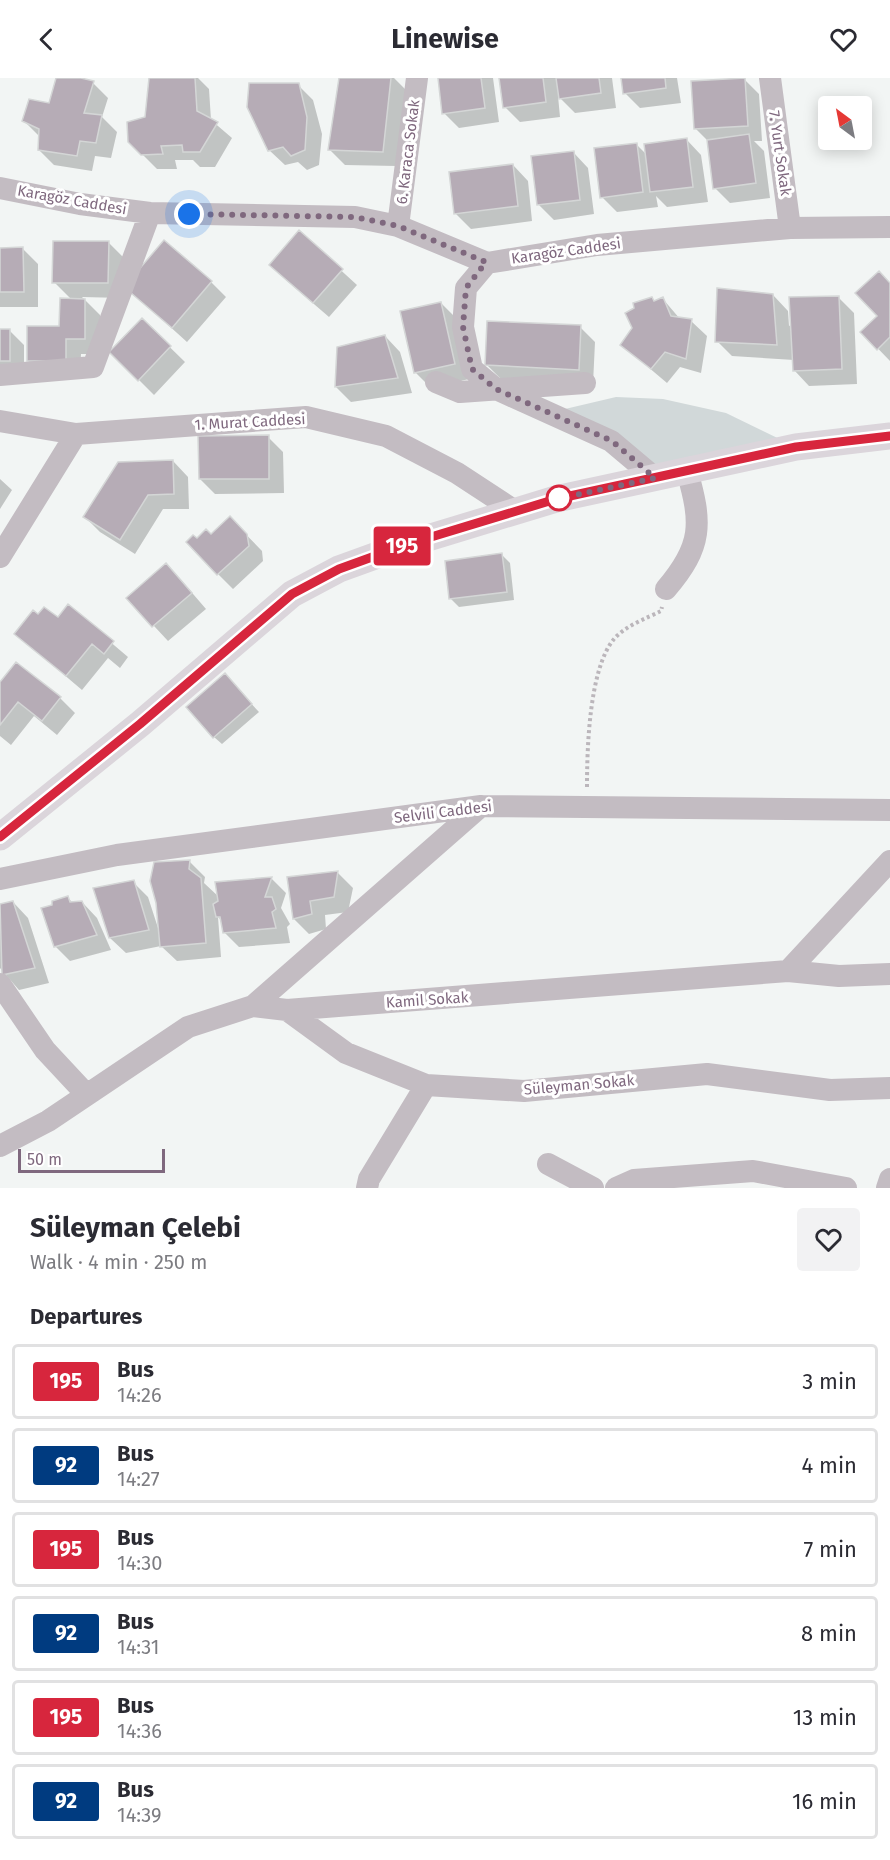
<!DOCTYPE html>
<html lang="en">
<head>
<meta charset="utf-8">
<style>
	:root { --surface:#fff; --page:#f2f2f3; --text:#2b2b33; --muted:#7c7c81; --line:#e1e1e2 }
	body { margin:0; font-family:"Fira Sans",sans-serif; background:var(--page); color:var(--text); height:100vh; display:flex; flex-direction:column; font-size:22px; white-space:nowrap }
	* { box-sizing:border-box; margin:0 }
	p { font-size:20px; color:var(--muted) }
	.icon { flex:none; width:33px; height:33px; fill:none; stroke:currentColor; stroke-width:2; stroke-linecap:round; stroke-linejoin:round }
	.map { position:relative; height:1110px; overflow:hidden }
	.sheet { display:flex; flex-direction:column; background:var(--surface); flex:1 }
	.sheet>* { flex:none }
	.badge { padding:0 12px; border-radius:4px; font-size:21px; line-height:39px }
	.needle { width:39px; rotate:328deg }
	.buttons { position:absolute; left:818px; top:18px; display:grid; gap:12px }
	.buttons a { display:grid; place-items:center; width:54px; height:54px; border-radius:6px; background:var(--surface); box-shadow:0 3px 15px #0003; font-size:30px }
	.scale { position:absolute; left:18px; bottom:15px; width:147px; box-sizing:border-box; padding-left:6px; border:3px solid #7f687e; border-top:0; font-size:16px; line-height:21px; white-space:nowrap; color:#7f687e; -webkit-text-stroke:4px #fff; paint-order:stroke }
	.you { position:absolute; width:30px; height:30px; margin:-15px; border:4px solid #fff; border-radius:50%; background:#1a73e8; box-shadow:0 0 0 9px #1a73e833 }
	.map>.badge { position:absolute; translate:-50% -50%; box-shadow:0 0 0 3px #fff }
	h2 { padding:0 30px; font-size:22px; line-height:54px }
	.round { display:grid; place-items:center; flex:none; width:63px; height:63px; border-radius:6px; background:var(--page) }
	.head { display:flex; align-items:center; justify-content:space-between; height:102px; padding:0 30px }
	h1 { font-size:28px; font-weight:700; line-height:45px }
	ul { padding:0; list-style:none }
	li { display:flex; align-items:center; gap:18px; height:75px; margin:0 12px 9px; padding:0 18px; border:3px solid var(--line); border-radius:6px }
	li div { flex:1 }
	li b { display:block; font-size:22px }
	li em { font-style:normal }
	li .badge { min-width:66px; font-weight:700; text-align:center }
	header { display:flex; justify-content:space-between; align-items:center; height:78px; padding:0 30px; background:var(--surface); font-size:27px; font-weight:700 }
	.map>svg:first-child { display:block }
	.green { fill:#d1d8d9 }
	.shadow { fill:#0003 }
	.building { fill:#b6acb6; stroke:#d4d6d6; stroke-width:1.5 }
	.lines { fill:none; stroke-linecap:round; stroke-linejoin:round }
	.path { stroke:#bbb6bb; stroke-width:4; stroke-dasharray:3 3; stroke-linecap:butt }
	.minor { stroke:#c3bcc2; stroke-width:22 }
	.major { stroke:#dbd5db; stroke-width:27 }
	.line-casing { stroke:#fff; stroke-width:14 }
	.line { stroke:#d7263d; stroke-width:9 }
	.walk { stroke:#7f687e; stroke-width:6; stroke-dasharray:0 10.8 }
	.stop-dot { fill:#fff; stroke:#d7263d; stroke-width:3 }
	.labels { text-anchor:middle; stroke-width:6; stroke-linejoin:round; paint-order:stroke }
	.street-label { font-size:15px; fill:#7f687e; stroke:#fff }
</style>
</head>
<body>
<header><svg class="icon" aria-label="back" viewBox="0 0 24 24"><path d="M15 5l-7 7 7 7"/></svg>Linewise<svg class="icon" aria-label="heart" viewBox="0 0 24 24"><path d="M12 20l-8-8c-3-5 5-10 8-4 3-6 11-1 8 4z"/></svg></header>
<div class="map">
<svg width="890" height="1110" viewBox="0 0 890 1110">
	<rect width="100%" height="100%" fill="#f2f5f4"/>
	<path class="green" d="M616,319L663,321L726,335L796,369L655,400L548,335Z"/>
	<path class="shadow" d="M57,0H75L93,5L108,20L102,39L117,54L111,80L95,78L92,93L54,87L39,72L40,59L24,43L51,26Z
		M150,0H198L209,11L211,42L232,60L215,89H200L193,82H175L177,91H157L130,64L146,40Z
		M341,0H394L406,12L397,88L345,87L330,72Z
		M439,0H493L499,44L459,50L444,35Z
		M501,0H612L616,30L575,35L558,18L560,39L520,44L505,29Z
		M623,0H677L681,25L640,30L625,15Z
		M744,1L759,16L762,63H754L764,73L770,120L730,125L715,110L709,64L696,51Z
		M298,7L313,22L322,56L319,87L307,92L298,84L285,87L269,72Z
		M686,61L701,77L708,124L667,129L656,118L658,129L617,134L602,119L636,66L647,77Z
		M573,74L588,90L594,136L554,142L539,127Z
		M513,87L528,103L532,143L471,151L455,135Z
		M299,154L357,207L329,239L286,202Z
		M108,164L123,179V220L82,219L100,237V276H81L80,298H44L28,283L61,249L72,222L54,204Z
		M0,171H23L38,186V229H0Z
		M211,204L226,219L187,264L126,209Z
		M890,206V283L862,254L879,238Z
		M773,217L788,233L789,248L839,220L854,235L857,306L809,308L794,292V282L732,278L717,263Z
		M652,221L655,224L663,221L680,241L691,243L707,258L701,295L680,289L667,305L622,267Z
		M441,225L456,240L469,301L431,310L416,295Z
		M142,242L185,284L154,317L111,274Z
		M580,249L595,264L593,306L502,302L487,287Z
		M0,252H9L24,267V298H0Z
		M385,258L400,274L412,315L351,324L336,309Z
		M268,359L283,374L284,415L215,416L200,401Z
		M173,383L188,399L189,431H163L135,476L100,454L85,439Z
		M0,401L12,412L0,431Z
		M230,440L262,473L263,483L233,511L218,496L197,462L211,458Z
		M502,477L510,485L514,522L459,529L451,521Z
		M181,502L206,531L168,563L128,520Z
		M68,528L128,579L120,590L108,580L82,612L16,556L39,538L58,541Z
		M232,605L259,634L222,666L214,659Z
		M0,606L60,620L75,635L57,657L34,638L11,667L0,658Z
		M190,784L205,799L204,805L219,819L271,800L286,815L281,830L290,846L287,849L290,865L239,869L224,854L222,843L218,839L221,879L177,883L161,868L126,875L110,860L133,804L148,819L159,853Z
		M338,795L353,810L348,834L325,837L326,851L309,856L294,841L289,800Z
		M68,820L73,825L82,824L97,840L111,872L70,883L55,868Z
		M13,824L28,840L49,905L19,912L0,890V827Z"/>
	<path class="building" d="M56,0H81L94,3L84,35L102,37L96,65L80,63L77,78L38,72L39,51L22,43L29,21L49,25Z
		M149,0H195L197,33L218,44L200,74H183L182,67L161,68L163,76L141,77L128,64L127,44L145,39Z
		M339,0H391L383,74L328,72Z
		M438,0H481L485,30L442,36Z
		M499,0H543L546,24L503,30Z
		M556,0H599L601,15L559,21Z
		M621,0H665L666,10L623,16Z
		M745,0L748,48L694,51L691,3Z
		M249,5H299L307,39L305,72L291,78L283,69L268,73L247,29Z
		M749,56L756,105L713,111L707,62Z
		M687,60L693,109L650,114L644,66Z
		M637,65L643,114L600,120L594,70Z
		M574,73L580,122L537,127L531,78Z
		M513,86L518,128L454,136L449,94Z
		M299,152L343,191L313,225L269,187Z
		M164,162L212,203L172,250L124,209Z
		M53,163H109L108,205H52Z
		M23,169L24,214H0V170Z
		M879,193L890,205V259L877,272L860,254L877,238L855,215Z
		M717,210L773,216L777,267L715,264Z
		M839,218L842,291L793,293L789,219Z
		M652,219L654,223L663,219L671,238L692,241L686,281L665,274L651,291L620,267L632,250L625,235L634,230L633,225Z
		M60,220L85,221V261H66V283H27V248H59Z
		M441,224L455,286L414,295L400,233Z
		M142,240L171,268L138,303L109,274Z
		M487,243L581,247L579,292L485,287Z
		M0,251H10V283H0Z
		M385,257L398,300L335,309L337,269Z
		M269,357V401H199L198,358Z
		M173,382L174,416L148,417L120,462L83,439L118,384Z
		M230,438L247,456L249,468L217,497L186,464L193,457L197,460L206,451L211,456Z
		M502,475L507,514L449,521L445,483Z
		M166,485L192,515L152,549L126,520Z
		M68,526L114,563L104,576L92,566L66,598L14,556L33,532L38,536L44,529L58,539Z
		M16,584L61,619L42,643L18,624L0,647V604Z
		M225,595L252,626L213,660L186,629Z
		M190,782L189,791L201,800L206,865L160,869L156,825L150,803L154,784Z
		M338,793L334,819L310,823L312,836L293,841L287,799Z
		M272,799L265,819H272L276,831L272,834L276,850L223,855L220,839H216L213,826L218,823L215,804Z
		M134,802L149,852L109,860L93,810Z
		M68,818L70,824L82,823L97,857L54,869L41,830L52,827V823Z
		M13,823L35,890L2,897L0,826Z"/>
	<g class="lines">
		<path class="path" d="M587,709C587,671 589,591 614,561C625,548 647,540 661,533L662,529"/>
		<path class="minor" d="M770,0L790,150
			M0,110L80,126L150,135L355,139L398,148L487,185L597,167L790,150L890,149
			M398,148L417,0
			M487,185L466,210L463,249L472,291L496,311L611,363L655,400
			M0,297L93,289L150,135
			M436,304L460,314L585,305
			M0,343L76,356L306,339L386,358L457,395L515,433
			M0,479L76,356
			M666,511C703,468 702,445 687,393
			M0,801L117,777L481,728L890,732
			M788,893L890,783
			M0,906L45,972L86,1016
			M253,928L481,728
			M287,932L346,975L426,1007L524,1013L707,996L830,1012L890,1010
			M0,1068L48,1043L188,949L253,928L287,932L788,893L839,898L890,896
			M548,1086L593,1110
			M367,1110L369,1101L426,1007
			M616,1110L634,1102L753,1093L846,1110
			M887,1110L890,1101"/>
		<path class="major" d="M0,759L140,646L292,516L339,491L408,466L556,421L796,369L890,358"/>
	</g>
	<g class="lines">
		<defs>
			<path id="line" d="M0,759L140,646L292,516L339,491L408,466L556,421L796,369L890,358"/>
		</defs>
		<use href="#line" class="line-casing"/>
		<use href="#line" class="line"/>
		<path class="walk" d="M189,136L355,139L398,148L486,184L466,210L463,249L472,291L496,311L612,363L655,400L556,421L559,420"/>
	</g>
	<circle class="stop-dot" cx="559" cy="420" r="12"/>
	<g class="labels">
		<g class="street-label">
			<text transform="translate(408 74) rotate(-83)" y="5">6. Karaca Sokak</text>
			<text transform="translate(780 75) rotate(82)" y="5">7. Yurt Sokak</text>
			<text transform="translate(72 122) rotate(10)" y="5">Karagöz Caddesi</text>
			<text transform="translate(566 173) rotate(-8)" y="5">Karagöz Caddesi</text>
			<text transform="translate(250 344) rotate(-3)" y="5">1. Murat Caddesi</text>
			<text transform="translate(443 734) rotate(-7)" y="5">Selvili Caddesi</text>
			<text transform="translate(427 922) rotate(-4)" y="5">Kamil Sokak</text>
			<text transform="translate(579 1007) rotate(-5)" y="5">Süleyman Sokak</text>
		</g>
	</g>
</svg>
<div class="buttons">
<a><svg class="needle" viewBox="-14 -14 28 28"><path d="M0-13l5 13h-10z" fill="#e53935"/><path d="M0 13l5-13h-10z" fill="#7c7c81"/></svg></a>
</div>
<div class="scale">50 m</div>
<div class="you" style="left:189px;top:136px"></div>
<b class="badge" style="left:402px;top:468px;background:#d7263d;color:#fff">195</b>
</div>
<section class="sheet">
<div class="head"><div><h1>Süleyman Çelebi</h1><p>Walk · 4 min · 250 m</p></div><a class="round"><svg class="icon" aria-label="heart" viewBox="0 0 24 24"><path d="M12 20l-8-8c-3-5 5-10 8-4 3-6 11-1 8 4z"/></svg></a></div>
<h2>Departures</h2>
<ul>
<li><span class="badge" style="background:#d7263d;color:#fff">195</span><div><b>Bus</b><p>14:26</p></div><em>3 min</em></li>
<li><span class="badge" style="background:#003b80;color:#fff">92</span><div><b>Bus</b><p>14:27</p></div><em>4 min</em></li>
<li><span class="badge" style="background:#d7263d;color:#fff">195</span><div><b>Bus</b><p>14:30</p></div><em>7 min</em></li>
<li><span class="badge" style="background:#003b80;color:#fff">92</span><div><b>Bus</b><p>14:31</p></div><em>8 min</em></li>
<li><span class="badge" style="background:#d7263d;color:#fff">195</span><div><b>Bus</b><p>14:36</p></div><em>13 min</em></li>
<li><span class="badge" style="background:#003b80;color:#fff">92</span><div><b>Bus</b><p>14:39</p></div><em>16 min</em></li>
</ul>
</section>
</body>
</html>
